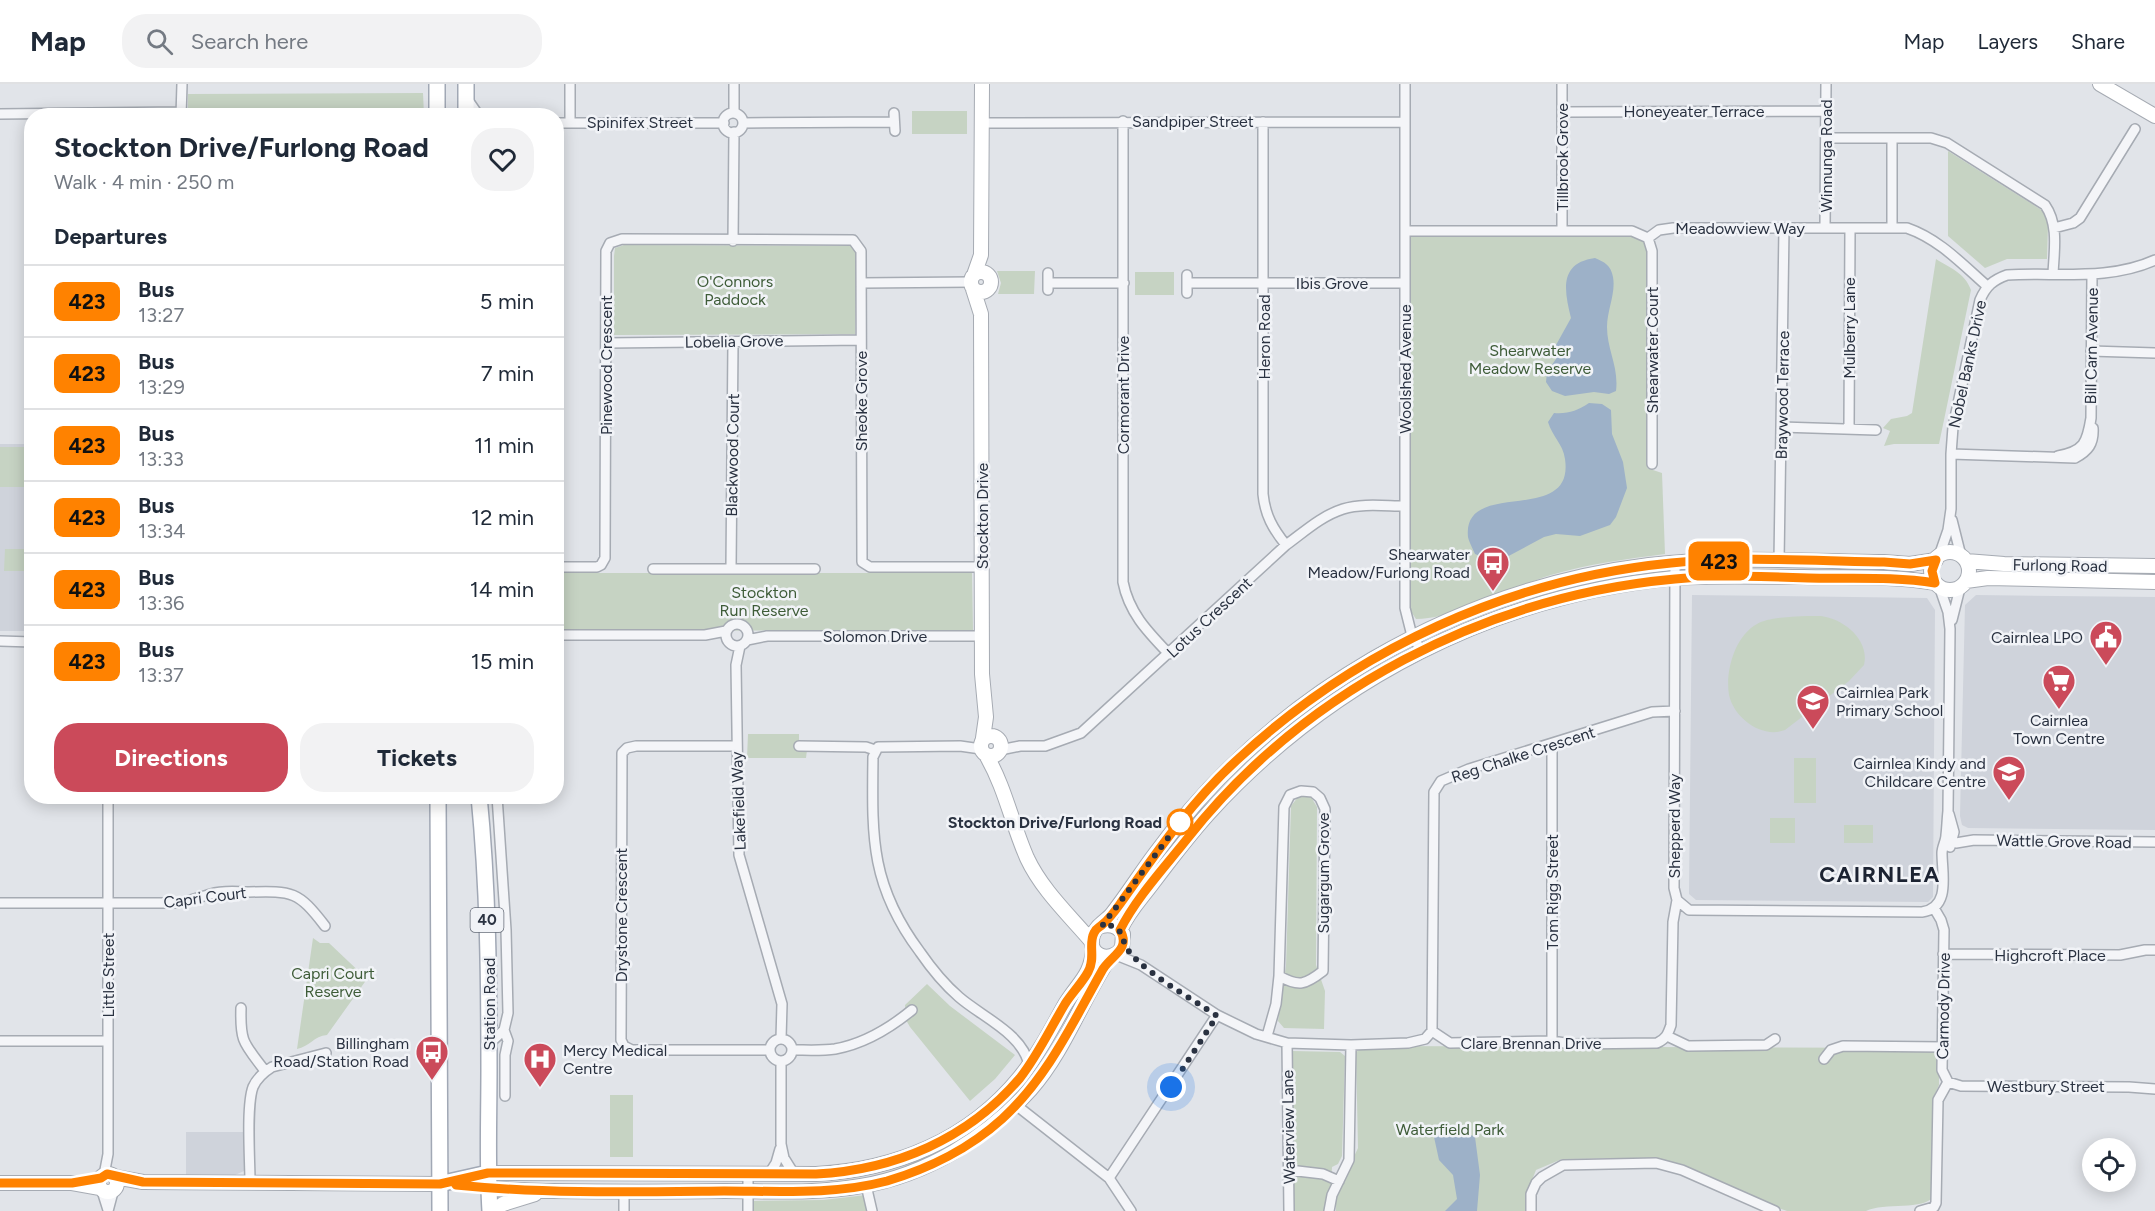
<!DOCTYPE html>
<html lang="en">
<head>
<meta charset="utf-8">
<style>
	:root { --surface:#fff; --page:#f2f2f3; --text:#1f2937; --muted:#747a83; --line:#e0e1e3; --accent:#cb4a5a }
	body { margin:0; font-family:Figtree,sans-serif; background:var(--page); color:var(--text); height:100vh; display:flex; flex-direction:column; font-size:22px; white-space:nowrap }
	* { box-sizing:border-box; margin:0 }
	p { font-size:20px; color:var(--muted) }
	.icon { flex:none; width:33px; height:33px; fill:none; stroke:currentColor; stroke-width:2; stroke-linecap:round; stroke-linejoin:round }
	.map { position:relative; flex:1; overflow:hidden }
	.sheet { position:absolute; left:24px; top:24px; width:540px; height:696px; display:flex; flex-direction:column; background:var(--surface); border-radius:24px; box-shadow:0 3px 15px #0003 }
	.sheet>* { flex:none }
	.badge { padding:0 12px; border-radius:9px; font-size:21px; line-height:39px }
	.tools { position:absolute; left:2082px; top:1054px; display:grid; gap:12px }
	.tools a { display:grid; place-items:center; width:54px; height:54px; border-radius:50%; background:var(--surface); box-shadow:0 3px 15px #0003; font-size:30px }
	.you { position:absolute; width:30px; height:30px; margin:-15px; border:4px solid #fff; border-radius:50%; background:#1a73e8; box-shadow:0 0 0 9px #1a73e833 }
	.map>.badge { position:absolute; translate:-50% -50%; box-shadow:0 0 0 3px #fff }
	h2 { padding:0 30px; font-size:22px; line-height:54px }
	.round { display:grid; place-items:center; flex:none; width:63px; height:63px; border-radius:24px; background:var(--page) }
	.head { display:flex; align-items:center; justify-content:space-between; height:102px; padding:0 30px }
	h1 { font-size:28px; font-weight:700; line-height:45px }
	.button { display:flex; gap:12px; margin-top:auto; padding:12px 30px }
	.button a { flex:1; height:69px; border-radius:24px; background:var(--accent); color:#fff; font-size:24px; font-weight:700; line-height:69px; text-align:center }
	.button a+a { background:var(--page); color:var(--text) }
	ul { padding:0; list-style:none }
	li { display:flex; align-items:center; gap:18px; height:72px; padding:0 30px; border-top:2px solid var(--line) }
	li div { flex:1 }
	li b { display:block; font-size:22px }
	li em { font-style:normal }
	li .badge { min-width:66px; font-weight:700; text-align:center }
	header { display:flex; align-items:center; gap:36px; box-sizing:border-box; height:84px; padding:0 30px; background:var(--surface); border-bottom:2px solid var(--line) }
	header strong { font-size:28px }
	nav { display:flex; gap:33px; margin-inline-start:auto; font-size:21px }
	.search { width:420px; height:54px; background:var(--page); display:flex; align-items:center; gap:15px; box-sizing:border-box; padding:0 21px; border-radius:24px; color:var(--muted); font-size:22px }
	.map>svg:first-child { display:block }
	.built { fill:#cfd3db }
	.green { fill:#c6d3c3 }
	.water { fill:#9db1c8 }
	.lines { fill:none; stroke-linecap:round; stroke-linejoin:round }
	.street-casing { stroke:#a6abb3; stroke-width:12 }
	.secondary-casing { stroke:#a6abb3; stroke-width:16 }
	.primary-casing { stroke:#a1a8b5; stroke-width:18 }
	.street { stroke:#f4f5f8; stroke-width:9 }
	.secondary { stroke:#fff; stroke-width:14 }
	.primary { stroke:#fff; stroke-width:15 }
	.line-casing { stroke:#fff; stroke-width:14 }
	.line { stroke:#ff8200; stroke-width:9 }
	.walk { stroke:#2a3241; stroke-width:6; stroke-dasharray:0 10.8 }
	.stop-dot { fill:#fff; stroke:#ff8200; stroke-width:3 }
	.labels { text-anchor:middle; stroke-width:5; stroke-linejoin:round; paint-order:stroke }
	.shield { fill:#f1f3f7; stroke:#666c78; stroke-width:1.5 }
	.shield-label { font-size:15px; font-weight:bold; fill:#2a3241 }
	.street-label { font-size:16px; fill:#2a3241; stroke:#f1f3f7 }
	.park-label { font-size:16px; fill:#3e5c38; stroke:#f1f3f7 }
	.poi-label { font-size:16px; fill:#2a3241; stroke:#f1f3f7; text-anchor:end }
	.stop-label { font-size:16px; font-weight:bold; fill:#2a3241; stroke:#f1f3f7; text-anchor:end }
	.district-label { font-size:22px; font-weight:bold; letter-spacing:1.5px; fill:#1c2332; stroke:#f1f3f7 }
</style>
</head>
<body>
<header>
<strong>Map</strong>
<div class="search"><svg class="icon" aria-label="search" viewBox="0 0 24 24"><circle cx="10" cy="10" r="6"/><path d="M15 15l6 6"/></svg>Search here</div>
<nav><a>Map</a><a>Layers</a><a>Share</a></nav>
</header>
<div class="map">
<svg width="2155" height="1127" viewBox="0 0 2155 1127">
	<rect width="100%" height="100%" fill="#e1e4e9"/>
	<path class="built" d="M0,360H31V547H0Z
		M1692,511L1927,514L1935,526L1933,813L1928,818L1696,816L1689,810Z
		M1976,511L2155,513V746L1968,744L1962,741L1960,732L1965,521Z
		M186,1048H245L244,1087L235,1091H186Z"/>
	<path class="green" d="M423,9L424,31H188V10Z
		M912,27H967V50H912Z
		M1948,67L2043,127L2048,141L2047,175H2007L1985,184L1948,152Z
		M1632,151L1644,156L1649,165L1647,384L1662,389L1665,470C1627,475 1588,480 1551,491C1511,503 1456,535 1416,535L1410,526L1411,152Z
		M624,161L851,162L857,168L855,250L614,251V172L615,164Z
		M1936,175C1950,184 1965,189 1971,206L1939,360H1894L1884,362L1890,347L1883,344L1891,335L1907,332L1912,329Z
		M997,187H1035L1034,210H998L1001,199Z
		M1135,188H1174V211H1135Z
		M0,363H31V403H0Z
		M5,465H31V487H4Z
		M556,489H972L973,546L557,547Z
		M1821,532C1844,535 1870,556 1864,581L1849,597L1785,646C1762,655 1734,634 1729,611C1725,587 1735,552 1757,540C1771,532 1805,532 1821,532Z
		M748,650H799V665L807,666L806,674H747Z
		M1794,674H1816V719H1794Z
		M1305,712L1311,713L1317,723L1316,881L1325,907L1324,945L1284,944L1278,937L1286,882L1291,722L1298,713Z
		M1770,734H1795V759H1770Z
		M1844,741H1873V759H1844Z
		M313,854L320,859H329L367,895L327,951C314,952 309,963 297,965Z
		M927,900L950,922L1015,971L995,995L970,1017L910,943L906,936L905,921Z
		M1367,962L1939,964V1001L1934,1012V1112C1924,1127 1884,1118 1866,1127H1787L1764,1119L1684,1083L1656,1074L1562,1075L1536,1086L1527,1109V1127H1336V1111L1358,1064L1356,968Z
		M1292,967L1340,968L1345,972L1342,1072L1338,1080L1332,1083L1330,1127H1293Z
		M610,1011H633V1073H610Z
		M866,1111L871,1127H752V1117L823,1116Z"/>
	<path class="water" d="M1595,174C1604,178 1611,181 1613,193C1616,209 1607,226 1607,243C1607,266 1619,283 1616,307L1609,310L1594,308L1565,312L1552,307L1546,298L1547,288L1556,275V261L1571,234C1564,206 1559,179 1595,174Z
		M1589,319L1602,320L1611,326L1612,350L1623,378L1627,404L1616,433L1610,441L1580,452L1556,450L1544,453L1503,475H1488L1475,470C1473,465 1469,458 1468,453C1462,393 1575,443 1565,375C1563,360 1552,352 1548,338L1554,329C1568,330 1577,327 1589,319Z
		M1457,1044L1475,1053L1480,1091L1477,1127H1445L1457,1115L1453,1091L1439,1076L1434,1053Z"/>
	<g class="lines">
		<defs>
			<path id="street" d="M734,0V29
				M1405,0V524L1411,548L1421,567
				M1562,0V146
				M468,16L479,32
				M1562,28L1825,27
				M894,29L895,47
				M723 39a10 10 0 1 1 20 0a10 10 0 1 1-20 0Z
				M0,30L181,28
				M181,32L182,0
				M1123,37V498C1129,529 1148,548 1169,570
				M570,38V0
				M1263,38V410C1265,431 1273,445 1286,461
				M556,39H724
				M743,39L894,38
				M981,39L1405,38
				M1826,54H1931L1947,59L2045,121C2059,141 2054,167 2053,190
				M1892,143V54
				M1825,144L1826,0
				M2054,144L2073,139L2080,134L2135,45
				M1405,147H1632L1648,154L1659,146L1673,144H1907C1939,155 1962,180 1987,202
				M1648,154L1652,167V380
				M733,157L734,48
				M1048,189V206
				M1187,191V209
				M862,199L971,198
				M1048,199H1124
				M1188,199H1405
				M606,259L861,256
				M2091,267L2155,269
				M1781,343L1876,346
				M1849,345L1850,144
				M1951,370L2075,374C2088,367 2094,360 2093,344
				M2058,372C2084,367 2087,359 2091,334L2092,190
				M1952,436L1961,472
				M1939,472L1948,446L1951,425V370L1953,343L1980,216C1986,202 1993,196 2007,191C2056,188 2109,197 2155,176
				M1779,477L1784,144
				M1675,479L1674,804L1677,816L1689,826L1922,828C1951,824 1942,790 1942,769C1942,763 1946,757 1946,751C1947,743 1947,736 1948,727L1950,545L1948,528L1939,502
				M556,483H597L601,481L605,474L606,167L610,159L622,155L853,156L861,167L862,478L870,483H982
				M653,485H815
				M731,485L733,258
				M1952,536L1960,504
				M726 551a11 11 0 1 1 22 0a11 11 0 1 1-22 0Z
				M556,551H705L726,547
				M747,556L767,552H982
				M0,557L32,558
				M740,562L736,581L739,771L782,920L781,955
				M736,662H636L627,664L622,669L621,956L624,962L632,966H770
				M799,662L866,663L875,666
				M981,665L960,662L878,663L873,673C872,753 870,801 920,868C931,884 944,900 959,913C982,933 1023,950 1029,981
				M1000,666L1020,662H1045L1081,649L1286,461C1304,448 1321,432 1343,425C1362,419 1385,422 1405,422
				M1949,730L1954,748L1950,763
				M1946,753L1956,759L1974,756L2155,758
				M0,819H175C188,818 199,813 211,810C223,806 237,808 249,808C293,807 298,807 325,842
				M1943,870L2120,871L2145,866H2155
				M1116,871L1141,881L1217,931L1256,950L1287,959L1351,961L1408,959L1425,955L1432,947L1450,959L1552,957L1571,960L1657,959C1666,955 1668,950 1671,941L1673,838L1677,816
				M241,924C240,959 244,959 265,987
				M504,946L508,957L505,971V1012
				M1432,947L1434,708L1441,697L1469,685L1652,628L1675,627
				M1267,952L1276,920L1279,892L1284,723L1290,711L1301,707L1313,708L1320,714L1325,725L1323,887C1305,901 1299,903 1279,892
				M1667,952L1688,962L1766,961L1775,955
				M770 966a11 11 0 1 1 22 0a11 11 0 1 1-22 0Z
				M0,957H108
				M1552,957V660
				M1287,959L1289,1127
				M489,960L504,946L508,929L506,846L497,712
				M792,966C806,966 822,967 835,965C863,960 890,944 912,926
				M1824,975L1831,966L1843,962L1943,963
				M781,978V1060L784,1074L794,1090
				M1948,998L1961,1002L2129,1003L2155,1005
				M1016,1021L1109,1094L1131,1127
				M1289,1086L1323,1090L1339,1097
				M769,1090L776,1079L780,1065
				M104,1091L108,1070V712
				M1109,1094L1217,931
				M250,1098C250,1076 246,1022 253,1003C257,994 264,988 272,983L326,969
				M866,1101L872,1127
				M102,1107L108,1126
				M624,1108V1127
				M108,1127L113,1108
				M748,1127V1090
				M1329,1127L1332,1111L1349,1076L1351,961
				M1531,1127V1110L1536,1099L1542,1093L1563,1081L1656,1079L1682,1086L1775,1127
				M1920,1127L1934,1123L1936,1119L1938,1016L1948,998L1942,986L1944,846L1941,836L1934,824"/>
			<path id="secondary" d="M2100,0L2155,32
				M971 198a10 10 0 1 1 20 0a10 10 0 1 1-20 0Z
				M974,191L981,171L982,0
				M973,205L981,230L982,590L986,633L983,654
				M1931 487a19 19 0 1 1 38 0a19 19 0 1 1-38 0Z
				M1966,477L2004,480L2155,482
				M1966,497L1988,494L2155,498
				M981 662a10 10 0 1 1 20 0a10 10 0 1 1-20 0Z
				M986,671C1005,703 1012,740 1027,774C1042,806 1069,831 1092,858
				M1102,842C1111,840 1118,842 1123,850L1122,864C1110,881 1086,871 1093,851C1095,843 1106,837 1112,830C1127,811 1140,790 1155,770C1271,612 1454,505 1649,481C1726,472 1806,477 1884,478L1910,480L1936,476
				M1120,846C1129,827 1140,816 1152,800C1170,776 1188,752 1208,730C1330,596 1495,511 1675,494C1717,491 1761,493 1803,493C1847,494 1892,491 1935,499
				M488,1089L816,1090C895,1086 969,1056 1020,993C1037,972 1050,948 1063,924C1076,900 1092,893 1093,864
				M99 1099a9 9 0 1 1 18 0a9 9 0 1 1-18 0Z
				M115,1093L143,1098L439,1100
				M0,1099H72L100,1104
				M488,1105C510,1105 531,1107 552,1107C610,1108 667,1108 725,1107C769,1107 816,1110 861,1102C927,1091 986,1054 1031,1005C1065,966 1082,915 1110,873
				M493,1127L503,1120L535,1110"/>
			<path id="primary" d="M437,0V32
				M466,0V32
				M438,712L440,1127
				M479,712C488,803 489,894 489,986C489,1033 487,1080 490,1127
				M439,1100L488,1089"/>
		</defs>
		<use href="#street" class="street-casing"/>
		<use href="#secondary" class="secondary-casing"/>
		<use href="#primary" class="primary-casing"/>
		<use href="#street" class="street"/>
		<use href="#secondary" class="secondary"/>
		<use href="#primary" class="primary"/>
	</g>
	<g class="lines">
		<defs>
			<path id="line" d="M0,1099H72L101,1094L107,1090L143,1098L440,1100L488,1089L816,1090C895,1086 968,1055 1020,994C1038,971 1050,945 1065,920C1072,909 1082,899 1088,888C1096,874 1088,860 1094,849C1097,843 1098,845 1103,840C1109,835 1115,827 1120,820C1156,769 1191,718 1237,676C1356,565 1509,495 1671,479C1741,472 1813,477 1884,478L1910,480L1936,476L1932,487L1935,499C1894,492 1850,495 1808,494C1764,492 1719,491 1675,495C1487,512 1304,606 1187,755C1164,784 1136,814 1120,846C1131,865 1112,871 1103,885C1073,938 1048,993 1002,1035C970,1064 928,1085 887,1097C834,1111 778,1107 724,1107C635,1108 545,1110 456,1101"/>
		</defs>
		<use href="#line" class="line-casing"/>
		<use href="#line" class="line"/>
		<path class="walk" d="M1171,1003L1217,932C1196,917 1130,881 1124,858C1121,846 1115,839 1102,842L1180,738"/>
	</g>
	<defs>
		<symbol id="bus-pin" viewBox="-11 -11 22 30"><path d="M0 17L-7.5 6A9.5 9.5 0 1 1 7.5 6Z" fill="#cb4a5a" stroke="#f1f3f7"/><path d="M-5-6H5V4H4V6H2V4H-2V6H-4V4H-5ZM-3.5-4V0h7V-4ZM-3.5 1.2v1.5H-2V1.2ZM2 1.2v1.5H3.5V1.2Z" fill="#fff"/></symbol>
		<symbol id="civic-pin" viewBox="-11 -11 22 30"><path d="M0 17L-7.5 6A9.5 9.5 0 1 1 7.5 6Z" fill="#cb4a5a" stroke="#f1f3f7"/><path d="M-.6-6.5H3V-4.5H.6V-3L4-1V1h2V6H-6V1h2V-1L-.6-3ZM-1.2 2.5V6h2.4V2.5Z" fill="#fff"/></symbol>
		<symbol id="supermarket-pin" viewBox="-11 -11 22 30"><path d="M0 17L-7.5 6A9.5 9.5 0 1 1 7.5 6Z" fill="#cb4a5a" stroke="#f1f3f7"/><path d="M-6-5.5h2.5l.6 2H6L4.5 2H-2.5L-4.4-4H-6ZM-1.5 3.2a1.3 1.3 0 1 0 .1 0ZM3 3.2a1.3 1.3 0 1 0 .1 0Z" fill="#fff"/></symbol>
		<symbol id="school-pin" viewBox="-11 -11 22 30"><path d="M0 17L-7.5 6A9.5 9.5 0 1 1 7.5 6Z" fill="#cb4a5a" stroke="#f1f3f7"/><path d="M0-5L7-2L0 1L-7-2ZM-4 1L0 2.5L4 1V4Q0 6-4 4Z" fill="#fff"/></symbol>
		<symbol id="hospital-pin" viewBox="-11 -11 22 30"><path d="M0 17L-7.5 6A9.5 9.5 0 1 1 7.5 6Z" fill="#cb4a5a" stroke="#f1f3f7"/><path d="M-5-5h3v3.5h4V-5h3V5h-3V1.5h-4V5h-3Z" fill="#fff"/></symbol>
	</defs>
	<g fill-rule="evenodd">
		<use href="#bus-pin" x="1474" y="460" width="38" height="52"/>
		<use href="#civic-pin" x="2087" y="534" width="38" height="52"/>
		<use href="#supermarket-pin" x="2040" y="578" width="38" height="52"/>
		<use href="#school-pin" x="1794" y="598" width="38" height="52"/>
		<use href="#school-pin" x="1990" y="669" width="38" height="52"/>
		<use href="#bus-pin" x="413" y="949" width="38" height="52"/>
		<use href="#hospital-pin" x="521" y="956" width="38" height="52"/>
	</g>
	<circle class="stop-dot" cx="1180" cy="738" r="12"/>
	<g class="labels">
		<rect class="shield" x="470.5" y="824" width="33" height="24" rx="4.5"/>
		<g class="shield-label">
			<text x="487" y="841">40</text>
		</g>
		<g class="street-label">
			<text x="1694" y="33">Honeyeater Terrace</text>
			<text x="1193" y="43">Sandpiper Street</text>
			<text x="640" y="44">Spinifex Street</text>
			<text transform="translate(1826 72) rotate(-90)" y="6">Winnunga Road</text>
			<text transform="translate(1562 73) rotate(-90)" y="6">Tillbrook Grove</text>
			<text x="1740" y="150">Meadowview Way</text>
			<text x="1332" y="205">Ibis Grove</text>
			<text transform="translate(1849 244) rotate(-90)" y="6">Mulberry Lane</text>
			<text transform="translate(1264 253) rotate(-90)" y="6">Heron Road</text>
			<text transform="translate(734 257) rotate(-1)" y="6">Lobelia Grove</text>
			<text transform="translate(2091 262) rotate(-89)" y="6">Bill Carn Avenue</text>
			<text transform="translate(1652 266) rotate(-90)" y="6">Shearwater Court</text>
			<text transform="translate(1967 280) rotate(-78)" y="6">Nobel Banks Drive</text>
			<text transform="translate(606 281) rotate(-90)" y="6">Pinewood Crescent</text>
			<text transform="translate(1405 285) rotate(-90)" y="6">Woolshed Avenue</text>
			<text transform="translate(1123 311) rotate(-90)" y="6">Cormorant Drive</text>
			<text transform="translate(1782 311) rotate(-89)" y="6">Braywood Terrace</text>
			<text transform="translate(861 317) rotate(-90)" y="6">Sheoke Grove</text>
			<text transform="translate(732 371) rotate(-89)" y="6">Blackwood Court</text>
			<text transform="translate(982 432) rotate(-90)" y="6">Stockton Drive</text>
			<text transform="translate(2060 481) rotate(1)" y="6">Furlong Road</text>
			<text transform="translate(1209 533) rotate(-43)" y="6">Lotus Crescent</text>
			<text x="875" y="558">Solomon Drive</text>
			<text transform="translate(1523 670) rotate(-18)" y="6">Reg Chalke Crescent</text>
			<text transform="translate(738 717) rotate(-92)" y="6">Lakefield Way</text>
			<text transform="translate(1674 742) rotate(-90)" y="6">Shepperd Way</text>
			<text transform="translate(2064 757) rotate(1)" y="6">Wattle Grove Road</text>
			<text transform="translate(1323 789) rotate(-90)" y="6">Sugargum Grove</text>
			<text transform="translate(1552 808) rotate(-90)" y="6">Tom Rigg Street</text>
			<text transform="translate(205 813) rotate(-7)" y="6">Capri Court</text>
			<text transform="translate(621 831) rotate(-90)" y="6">Drystone Crescent</text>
			<text x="2050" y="877">Highcroft Place</text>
			<text transform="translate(108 891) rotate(-90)" y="6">Little Street</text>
			<text transform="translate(489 920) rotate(-90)" y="6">Station Road</text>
			<text transform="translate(1943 922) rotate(-89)" y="6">Carmody Drive</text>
			<text x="1531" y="965">Clare Brennan Drive</text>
			<text x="2046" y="1008">Westbury Street</text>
			<text transform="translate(1288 1043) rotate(-91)" y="6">Waterview Lane</text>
		</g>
		<g class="park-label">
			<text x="735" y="203">O'Connors<tspan x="735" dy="18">Paddock</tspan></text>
			<text x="1530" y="272">Shearwater<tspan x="1530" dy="18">Meadow Reserve</tspan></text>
			<text x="764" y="514">Stockton<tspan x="764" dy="18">Run Reserve</tspan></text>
			<text x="333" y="895">Capri Court<tspan x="333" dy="18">Reserve</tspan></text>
			<text x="1450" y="1051">Waterfield Park</text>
		</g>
		<g class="poi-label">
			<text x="1470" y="476">Shearwater<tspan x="1470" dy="18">Meadow/Furlong Road</tspan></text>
			<text x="2083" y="559">Cairnlea LPO</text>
			<text x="1836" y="614" text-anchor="start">Cairnlea Park<tspan x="1836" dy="18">Primary School</tspan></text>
			<text x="2059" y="642" text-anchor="middle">Cairnlea<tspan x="2059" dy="18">Town Centre</tspan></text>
			<text x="1986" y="685">Cairnlea Kindy and<tspan x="1986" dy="18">Childcare Centre</tspan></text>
			<text x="409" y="965">Billingham<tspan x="409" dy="18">Road/Station Road</tspan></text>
			<text x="563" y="972" text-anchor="start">Mercy Medical<tspan x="563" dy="18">Centre</tspan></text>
		</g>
		<g class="stop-label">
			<text x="1162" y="744">Stockton Drive/Furlong Road</text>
		</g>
		<g class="district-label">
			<text x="1880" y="798">CAIRNLEA</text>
		</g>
	</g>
</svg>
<div class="tools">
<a><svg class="icon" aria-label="locate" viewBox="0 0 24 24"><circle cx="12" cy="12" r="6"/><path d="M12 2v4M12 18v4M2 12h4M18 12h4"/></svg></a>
</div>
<div class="you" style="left:1171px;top:1003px"></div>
<b class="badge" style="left:1719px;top:477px;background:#ff8200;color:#111">423</b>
<section class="sheet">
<div class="head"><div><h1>Stockton Drive/Furlong Road</h1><p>Walk · 4 min · 250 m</p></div><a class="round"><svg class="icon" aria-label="heart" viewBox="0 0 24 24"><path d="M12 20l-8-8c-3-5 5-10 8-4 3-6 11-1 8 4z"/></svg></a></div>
<h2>Departures</h2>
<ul>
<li><span class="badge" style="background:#ff8200;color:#111">423</span><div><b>Bus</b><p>13:27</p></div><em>5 min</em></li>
<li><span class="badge" style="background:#ff8200;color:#111">423</span><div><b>Bus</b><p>13:29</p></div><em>7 min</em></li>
<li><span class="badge" style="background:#ff8200;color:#111">423</span><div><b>Bus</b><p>13:33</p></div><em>11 min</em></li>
<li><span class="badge" style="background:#ff8200;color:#111">423</span><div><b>Bus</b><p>13:34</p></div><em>12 min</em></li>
<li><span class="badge" style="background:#ff8200;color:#111">423</span><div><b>Bus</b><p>13:36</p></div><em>14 min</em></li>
<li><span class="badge" style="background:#ff8200;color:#111">423</span><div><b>Bus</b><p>13:37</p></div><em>15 min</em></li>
</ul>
<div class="button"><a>Directions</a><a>Tickets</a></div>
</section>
</div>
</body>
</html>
